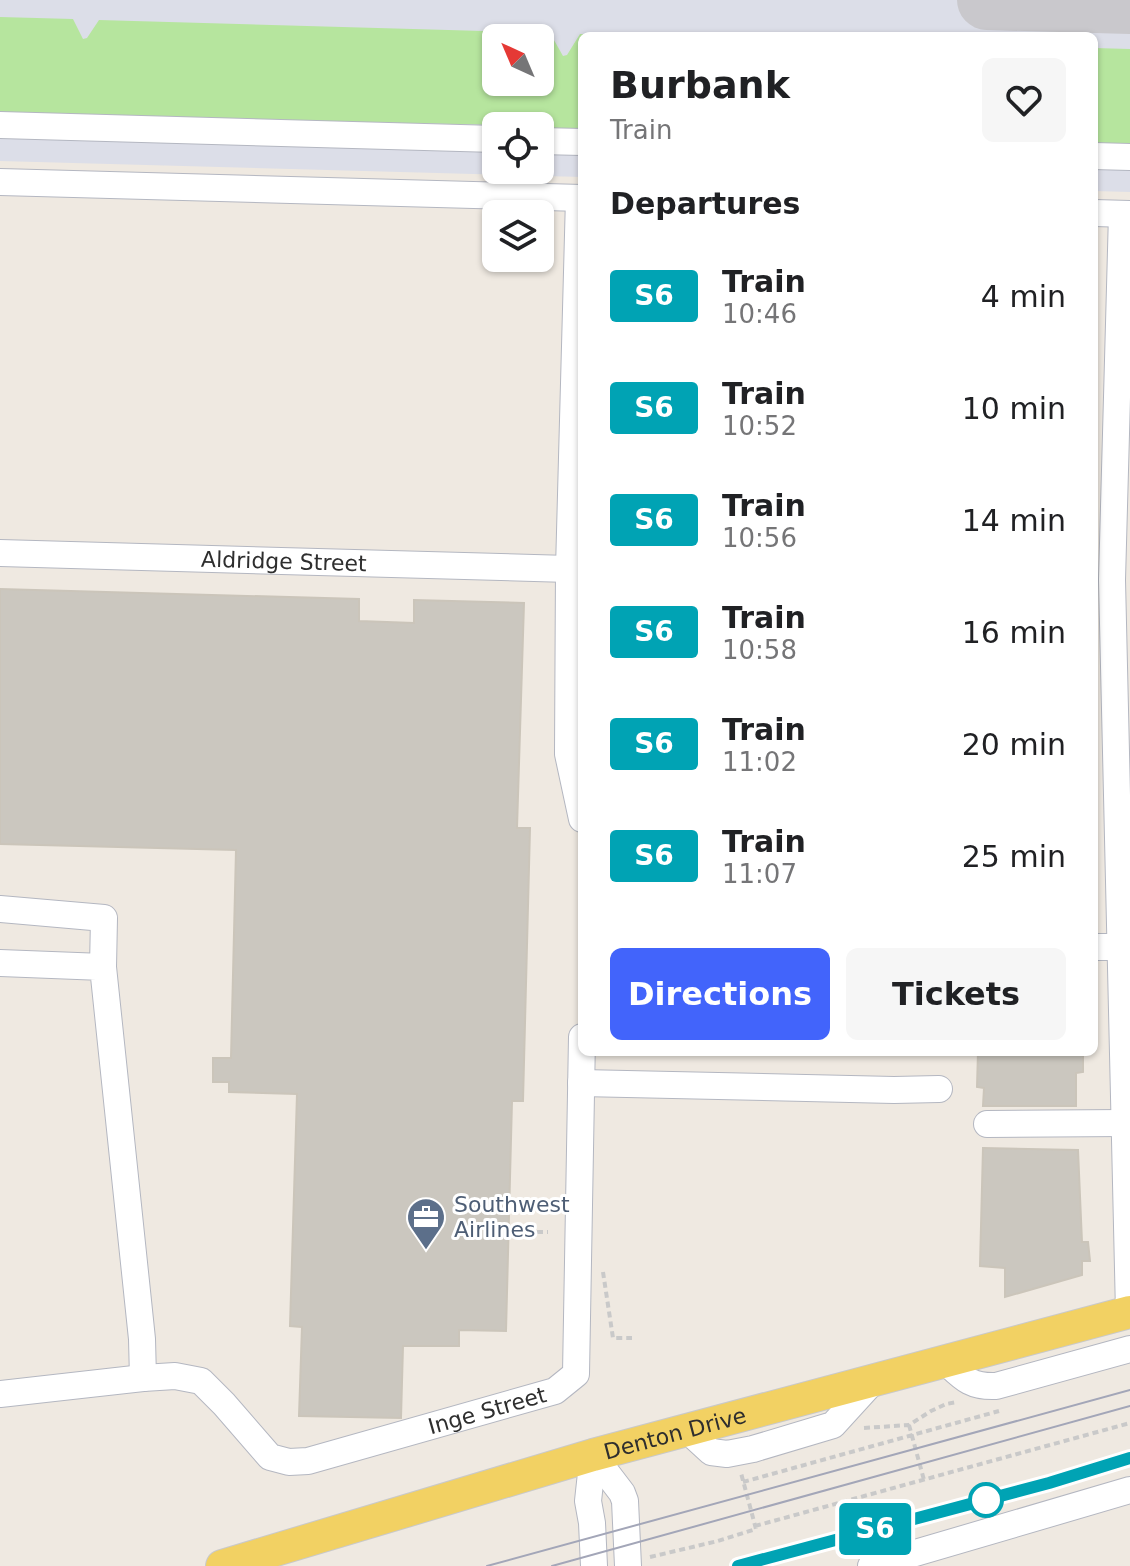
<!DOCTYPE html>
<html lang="en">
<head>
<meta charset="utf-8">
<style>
	:root { --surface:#fff; --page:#f6f6f6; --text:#202124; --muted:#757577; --accent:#4264fb }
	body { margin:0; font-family:"DejaVu Sans",sans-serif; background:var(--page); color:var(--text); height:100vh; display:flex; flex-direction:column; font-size:30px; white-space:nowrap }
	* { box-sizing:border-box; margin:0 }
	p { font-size:26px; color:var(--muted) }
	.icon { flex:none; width:44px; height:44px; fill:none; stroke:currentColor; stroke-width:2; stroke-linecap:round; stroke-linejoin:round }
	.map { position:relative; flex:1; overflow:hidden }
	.drawer { position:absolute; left:578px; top:32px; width:520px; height:1024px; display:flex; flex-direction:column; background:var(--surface); border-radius:12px; box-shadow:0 2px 6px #0004 }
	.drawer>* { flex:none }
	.badge { padding:0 16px; border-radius:6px; font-size:28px; line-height:52px }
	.needle { width:52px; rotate:316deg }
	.buttons { position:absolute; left:482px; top:24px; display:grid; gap:16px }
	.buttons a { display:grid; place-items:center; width:72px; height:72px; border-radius:12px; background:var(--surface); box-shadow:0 2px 6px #0004; font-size:40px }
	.map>.badge { position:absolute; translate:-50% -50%; box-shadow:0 0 0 4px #fff }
	h2 { padding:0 32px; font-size:30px; line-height:72px }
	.round { display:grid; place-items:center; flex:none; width:84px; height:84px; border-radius:12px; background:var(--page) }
	.overview { display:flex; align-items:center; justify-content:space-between; height:136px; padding:0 32px }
	h1 { font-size:38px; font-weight:600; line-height:60px }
	.cta { display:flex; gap:16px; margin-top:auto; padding:16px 32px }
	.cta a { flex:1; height:92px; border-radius:12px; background:var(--accent); color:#fff; font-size:32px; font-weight:600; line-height:92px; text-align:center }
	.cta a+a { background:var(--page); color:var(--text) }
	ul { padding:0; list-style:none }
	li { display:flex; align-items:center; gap:24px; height:112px; padding:0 32px }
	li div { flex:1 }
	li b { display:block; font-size:30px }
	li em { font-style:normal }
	li .badge { min-width:88px; font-weight:700; text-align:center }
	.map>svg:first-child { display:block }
	.airport { fill:#dcdee8; fill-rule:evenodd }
	.green { fill:#b6e59e; fill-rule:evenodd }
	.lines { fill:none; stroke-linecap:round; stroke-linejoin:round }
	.taxiway { stroke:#c9c8cc; stroke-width:60 }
	.building { fill:#cbc7bf; stroke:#cbc5ba; stroke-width:2 }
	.minor-casing { stroke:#b4b7c1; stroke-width:28 }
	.major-casing { stroke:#c9c9c9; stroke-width:34 }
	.path { stroke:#c9c9c9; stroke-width:4; stroke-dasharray:6 4; stroke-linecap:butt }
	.minor { stroke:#fff; stroke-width:26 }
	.major { stroke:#f2d163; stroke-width:32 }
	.tram { stroke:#a3a6b8; stroke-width:2 }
	.rail { stroke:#a3a6b8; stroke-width:6 }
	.line-casing { stroke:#fff; stroke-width:18 }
	.line { stroke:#00a3b4; stroke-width:12 }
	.stop-dot { fill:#fff; stroke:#00a3b4; stroke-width:4 }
	.labels { text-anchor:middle; stroke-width:6; stroke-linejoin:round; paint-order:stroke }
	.street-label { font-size:22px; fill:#2e2e2e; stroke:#fff }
	.service-label { font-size:22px; fill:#4e5e75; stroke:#fff; text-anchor:start }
</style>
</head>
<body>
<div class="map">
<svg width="1130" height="1566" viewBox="0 0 1130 1566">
	<rect width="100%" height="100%" fill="#efe9e1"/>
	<path class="airport" d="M0,0H1130V192L1094,191V36H582V177L0,161ZM496,38H540V82H496ZM496,126H540V170H496Z"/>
	<path class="green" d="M0,17L73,19L83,39L87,38L99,20L550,33L563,56L567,55L580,34L666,36H582V131L540,130V126L0,114ZM496,38H540V82H496Z
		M1094,48L1130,49V147L1094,146Z"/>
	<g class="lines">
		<path class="taxiway" d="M987,0L1130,4"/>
	</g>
	<path class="building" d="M0,589L359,599V621L414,623V600L524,603L517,828H530L523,1101H512L506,1331L459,1330V1346H403L401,1418L299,1416L302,1327L290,1326L297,1094L229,1092V1082H213V1058H231L236,850L0,844Z
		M978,1052H1083V1072L1076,1073V1106H983L984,1088L977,1087Z
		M983,1148L1078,1150L1082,1242H1088L1090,1261H1082V1275L1005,1297V1268L980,1266Z"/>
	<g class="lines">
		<defs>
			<g id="minor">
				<path d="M0,125L496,139"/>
				<path d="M540,141L582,142"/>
				<path d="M1094,156L1130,157"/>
				<path d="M0,182L582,198"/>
				<path d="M579,198L569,569L568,754L582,819"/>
				<path d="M1094,213L1130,214"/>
				<path d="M1122,214L1112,580L1129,1312"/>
				<path id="s1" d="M0,553L569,569"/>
				<path d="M0,909L104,918L103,967"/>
				<path d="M1094,947H1120"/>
				<path d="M0,963L103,967L142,1339L143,1378"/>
				<path d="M581,1083L894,1090L939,1089"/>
				<path d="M987,1124L1124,1123"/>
				<path d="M945,1361C963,1378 970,1387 996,1386L1130,1349"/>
				<path id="s2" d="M0,1394L143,1378L175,1376L201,1381L224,1404L270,1457L289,1462L308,1461L555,1391L576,1374L582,1037"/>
				<path d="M687,1430L711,1452L727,1454L753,1449L833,1425L875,1379"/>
				<path d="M593,1455L622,1493L625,1501L628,1566"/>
				<path d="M593,1455L588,1501L592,1523L594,1566"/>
				<path d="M871,1566L1130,1490"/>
			</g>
			<g id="major">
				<path id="s3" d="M222,1566L593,1455L1130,1312"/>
			</g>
		</defs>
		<use href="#minor" class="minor-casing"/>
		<use href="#major" class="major-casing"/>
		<path class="path" d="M537,1232H548
			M603,1272L613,1338H632
			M909,1425L924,1480
			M864,1428L909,1425L931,1411L946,1404L957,1402
			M743,1482L999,1411
			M755,1526L1130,1423
			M650,1557L718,1541L756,1529L741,1473"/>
		<use href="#minor" class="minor"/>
		<use href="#major" class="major"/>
		<path class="tram" d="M487,1566L1130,1390
			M552,1566L1130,1406"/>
		<path class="rail" d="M738,1566L1049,1483L1130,1458"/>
	</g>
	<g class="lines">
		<defs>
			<path id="line" d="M738,1566L1049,1483L1130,1458"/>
		</defs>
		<use href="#line" class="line-casing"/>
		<use href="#line" class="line"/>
	</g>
	<defs>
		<symbol id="office-pin" viewBox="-11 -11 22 30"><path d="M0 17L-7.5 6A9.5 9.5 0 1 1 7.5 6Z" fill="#5c6f8a" stroke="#fff"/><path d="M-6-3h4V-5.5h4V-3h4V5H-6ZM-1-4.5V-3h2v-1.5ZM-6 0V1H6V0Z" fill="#fff"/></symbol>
	</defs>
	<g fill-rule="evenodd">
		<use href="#office-pin" x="404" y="1195" width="44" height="60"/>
	</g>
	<circle class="stop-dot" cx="986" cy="1500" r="16"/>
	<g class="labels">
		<g class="street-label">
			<text dy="8" stroke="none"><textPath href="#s1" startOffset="284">Aldridge Street</textPath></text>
			<text dy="8" stroke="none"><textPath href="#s2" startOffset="530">Inge Street</textPath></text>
			<text dy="8" stroke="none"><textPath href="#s3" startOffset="472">Denton Drive</textPath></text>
		</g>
		<g class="service-label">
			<text x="454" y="1212">Southwest<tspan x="454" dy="25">Airlines</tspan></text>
		</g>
	</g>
</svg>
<div class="buttons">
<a><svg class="needle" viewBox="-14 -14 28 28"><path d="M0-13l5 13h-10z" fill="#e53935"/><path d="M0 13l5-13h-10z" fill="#757577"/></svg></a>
<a><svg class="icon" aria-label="locate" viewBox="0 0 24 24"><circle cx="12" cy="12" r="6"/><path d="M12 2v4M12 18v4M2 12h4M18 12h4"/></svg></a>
<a><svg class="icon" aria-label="layers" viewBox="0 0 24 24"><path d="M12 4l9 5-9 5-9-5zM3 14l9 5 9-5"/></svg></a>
</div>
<b class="badge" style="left:875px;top:1529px;background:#00a3b4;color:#fff">S6</b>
<section class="drawer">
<div class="overview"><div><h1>Burbank</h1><p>Train</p></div><a class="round"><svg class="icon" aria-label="heart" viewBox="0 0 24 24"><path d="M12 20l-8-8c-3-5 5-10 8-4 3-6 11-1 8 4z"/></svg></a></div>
<h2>Departures</h2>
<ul>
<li><span class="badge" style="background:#00a3b4;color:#fff">S6</span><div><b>Train</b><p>10:46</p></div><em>4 min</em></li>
<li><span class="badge" style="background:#00a3b4;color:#fff">S6</span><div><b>Train</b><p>10:52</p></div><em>10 min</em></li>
<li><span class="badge" style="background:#00a3b4;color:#fff">S6</span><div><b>Train</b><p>10:56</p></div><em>14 min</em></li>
<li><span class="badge" style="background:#00a3b4;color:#fff">S6</span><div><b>Train</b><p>10:58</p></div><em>16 min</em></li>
<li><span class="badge" style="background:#00a3b4;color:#fff">S6</span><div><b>Train</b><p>11:02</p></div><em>20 min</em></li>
<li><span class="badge" style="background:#00a3b4;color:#fff">S6</span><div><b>Train</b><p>11:07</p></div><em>25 min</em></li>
</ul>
<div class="cta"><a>Directions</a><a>Tickets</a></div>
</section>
</div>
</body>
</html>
